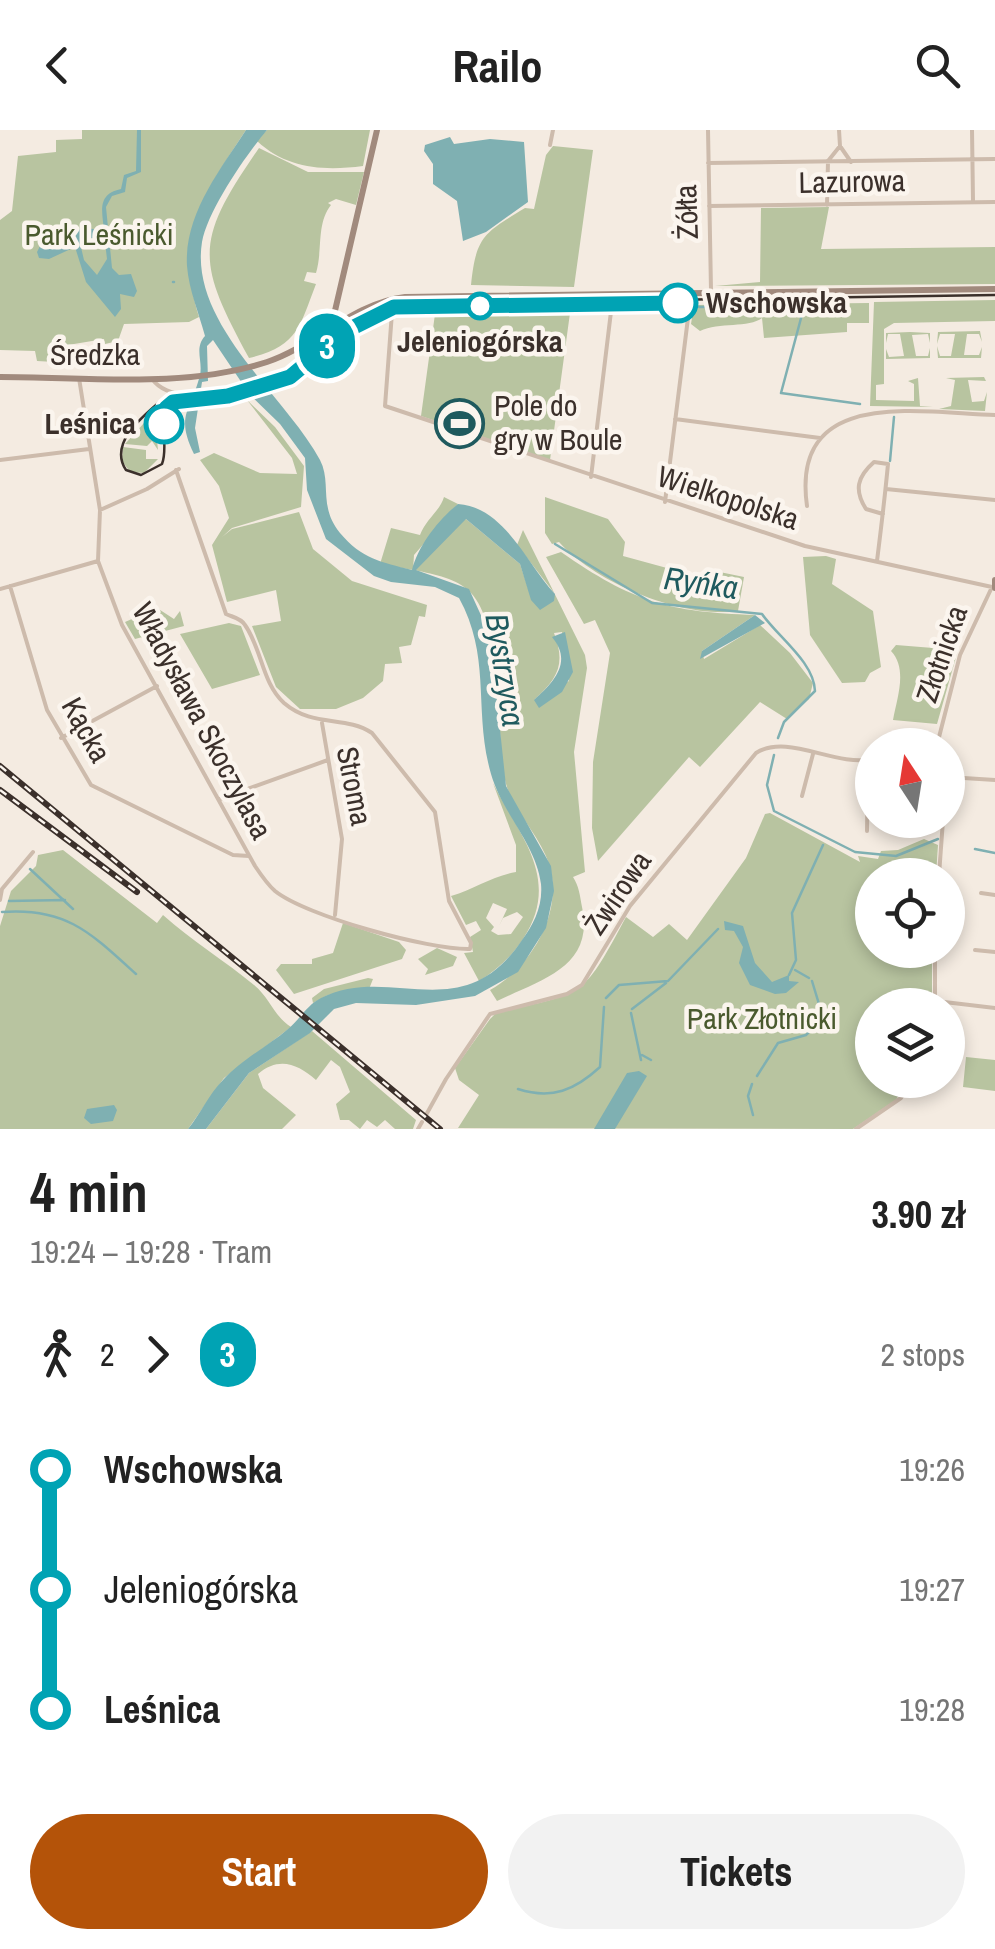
<!DOCTYPE html>
<html lang="en">
<head>
<meta charset="utf-8">
<style>
	:root { --surface:#fff; --page:#f2f2f2; --text:#222; --muted:#767676; --accent:#b45309 }
	body { margin:0; font-family:"Archivo Narrow",sans-serif; background:var(--page); color:var(--text); height:100vh; display:flex; flex-direction:column; font-size:38px; white-space:nowrap }
	* { box-sizing:border-box; margin:0 }
	p { font-size:32px; color:var(--muted) }
	.icon { flex:none; width:55px; height:55px; fill:none; stroke:currentColor; stroke-width:2; stroke-linecap:round; stroke-linejoin:round }
	.map { position:relative; height:999px; overflow:hidden }
	.sheet { display:flex; flex-direction:column; background:var(--surface); flex:1 }
	.sheet>* { flex:none }
	.badge { padding:0 20px; border-radius:32px; font-size:35px; line-height:65px }
	.needle { width:65px; rotate:348deg }
	.tools { position:absolute; left:855px; top:598px; display:grid; gap:20px }
	.tools a { display:grid; place-items:center; width:110px; height:110px; border-radius:50%; background:var(--surface); box-shadow:0 5px 15px #0003; font-size:50px }
	.map>.badge { position:absolute; translate:-50% -50%; box-shadow:0 0 0 5px #fff }
	.legs { display:flex; align-items:center; gap:15px; height:110px; padding:0 30px; font-size:32px }
	.legs p { margin-inline-start:auto }
	.head { display:flex; align-items:center; justify-content:space-between; height:170px; padding:0 30px }
	h1 { font-size:55px; font-weight:700; line-height:75px }
	.cta { display:flex; gap:20px; margin-top:auto; padding:20px 30px }
	.cta a { flex:1; height:115px; border-radius:60px; background:var(--accent); color:#fff; font-size:40px; font-weight:700; line-height:115px; text-align:center }
	.cta a+a { background:var(--page); color:var(--text) }
	ul { padding:0 30px; list-style:none }
	li { display:flex; align-items:center; gap:35px; height:120px; font-size:38px }
	li i { display:grid; place-items:center; width:15px; height:100%; margin:0 12px; background:currentColor }
	li i::after { content:''; width:25px; height:25px; margin:-12px; border:8px solid; border-radius:50%; background:var(--surface) }
	li p { margin-inline-start:auto }
	li:first-child i { background:linear-gradient(#0000 50%,currentColor 0) }
	li:last-child i { background:linear-gradient(currentColor 50%,#0000 0) }
	header { display:flex; justify-content:space-between; align-items:center; height:130px; padding:0 30px; background:var(--surface); font-size:45px; font-weight:700 }
	.map>svg:first-child { display:block }
	.green { fill:#b8c4a0; fill-rule:evenodd }
	.water { fill:#7fb0b2; fill-rule:evenodd }
	.lines { fill:none; stroke-linecap:round; stroke-linejoin:round }
	.stream { stroke:#7fb0b2; stroke-width:2.5 }
	.street { stroke:#cdbbac; stroke-width:4 }
	.secondary { stroke:#a18a7d; stroke-width:6 }
	.tram { stroke:#3b302b; stroke-width:2.5 }
	.rail-casing { stroke:#3b302b; stroke-width:6 }
	.rail { stroke:#fbf5ee; stroke-width:2.5; stroke-dasharray:8; stroke-linecap:butt }
	.line-1-casing { stroke:#fff; stroke-width:22 }
	.line-1 { stroke:#00a3b4; stroke-width:15 }
	.stop-1-dot { fill:#fff; stroke:#00a3b4; stroke-width:5 }
	.labels { text-anchor:middle; stroke-width:9; stroke-linejoin:round; paint-order:stroke }
	.street-label { font-size:30px; fill:#3b302b; stroke:#fbf5ee }
	.park-label { font-size:30px; fill:#4a5a2e; stroke:#fbf5ee }
	.stop-label { font-size:30px; font-weight:bold; fill:#3b302b; stroke:#fbf5ee; text-anchor:start }
	.poi-label { font-size:30px; fill:#3b302b; stroke:#fbf5ee; text-anchor:start }
	.water-label { font-size:32px; font-style:italic; fill:#1f5a5e; stroke:#fbf5ee }
</style>
</head>
<body>
<header><svg class="icon" aria-label="back" viewBox="0 0 24 24"><path d="M15 5l-7 7 7 7"/></svg>Railo<svg class="icon" aria-label="search" viewBox="0 0 24 24"><circle cx="10" cy="10" r="6"/><path d="M15 15l6 6"/></svg></header>
<div class="map">
<svg width="995" height="999" viewBox="0 0 995 999">
	<rect width="100%" height="100%" fill="#f4ebe1"/>
	<path class="green" d="M82,0H246C203,65 174,106 199,187L189,192L124,194L118,211L105,214L104,209L62,216L56,219L55,232L37,231L35,221L0,220V90L12,81L18,26L56,22V10L82,9Z
		M267,0H370L363,36C324,41 287,39 257,11Z
		M553,16L593,20L574,157L471,155C476,106 484,103 525,78L534,79L546,25Z
		M259,18L308,42H364L356,75L336,69L328,73L331,75C316,94 323,120 316,143L307,142L304,151L316,154C299,198 298,216 249,228C196,130 194,112 259,18Z
		M829,77L821,119L995,117V154L715,156L760,152L761,78Z
		M995,170V191L894,193L884,199V254L876,255V270L914,271V254L908,251L918,248L920,276L933,277L870,276L874,172Z
		M869,173V193H847V202L764,208L762,188C749,198 719,192 700,201L691,194L694,175Z
		M570,183L550,330L421,286L435,184Z
		M980,201L982,212L979,204H967L964,225H979L982,217L981,228H938L937,216L940,226H951L955,204H940L937,214L938,202Z
		M910,202L930,203V213L928,204L912,205L916,226H928L930,218V228L886,229V219L889,227L904,226L900,204H888L886,213V203Z
		M984,247L986,251L968,250L972,272L984,271L987,262L985,281L939,279L951,276L955,250L946,248Z
		M247,270L275,297L304,336L301,377L232,398L222,407L232,399L299,382L313,419L352,451L427,475L425,487L419,486L411,515L399,517L402,533L385,534L383,551L363,568L336,579H300L276,557L252,496L281,491L276,460L227,472L212,415L229,388L219,356L200,330L214,323L260,343L297,344L292,328Z
		M154,282L158,320L152,311L147,316L125,314Z
		M123,317L146,320V329H158L144,343L130,342L122,331Z
		M444,367L458,374L414,425L413,440L380,434L391,398L420,405C426,389 440,381 444,367Z
		M545,367L608,389L625,412L623,426L707,449L710,440L744,447L738,481C682,489 596,453 559,412L552,414L545,403Z
		M466,389L520,434L530,464H555L517,415L523,400L585,525L587,538L574,622L585,742L573,747C579,756 580,766 582,777C595,837 541,850 497,871L490,860C534,835 569,775 545,724C534,699 511,677 505,650C496,603 503,497 471,463C457,448 435,445 415,440L460,391ZM562,502L569,551L534,570C558,548 566,534 554,503Z
		M561,422C633,472 668,482 755,485L702,521L704,529L760,495L790,523L813,553L809,569L787,589L760,572L700,637L689,627L598,731L592,698L593,632L610,523L595,490L584,494L546,427Z
		M826,426L836,429L832,454L873,481L881,537L870,543L865,552L842,553L810,505L803,427Z
		M157,478L174,489L180,481L184,496L135,509L125,492Z
		M229,493L241,496L260,545L212,559L180,504Z
		M896,515L958,520L937,594L893,590C897,568 908,539 891,521Z
		M493,653C520,707 562,749 523,809C512,826 497,840 479,851L464,823L473,822L470,807L481,800L476,791L466,795L451,766C475,759 492,746 516,742V715ZM493,773L507,779L499,796L503,788L517,782L523,787L511,804L498,805L491,801L494,797L486,788Z
		M770,683L860,732L858,726L878,729L881,721L898,720L924,709L938,715L936,745H872V820H932V875H872V950H907L896,970L853,999L458,998L479,965L459,950L455,938L490,889L496,883C586,862 582,869 626,787L653,807L669,794L687,810L746,728L765,684Z
		M63,720L157,793L163,785C192,811 225,831 254,855C270,868 273,885 291,897L224,948L188,999H0V796L11,761L36,736L38,725Z
		M343,793L399,812L406,820L402,829L294,864L276,840L281,834H312V829L333,823Z
		M437,818L457,827L453,836L425,845L428,839L418,829Z
		M368,848L373,849L369,859L328,865L313,873L312,868L324,859Z
		M312,901L416,990L413,999H395L385,990L377,997L367,990L360,999L349,990H340L336,974L350,962L340,937L331,930L316,950C298,934 279,926 258,944L263,958L296,985L282,999H206L249,943Z
		M966,927L995,930V961L963,957Z"/>
	<path class="water" d="M137,0H141V42L127,48L125,62L112,66L106,77L112,138L119,145L131,144L137,161L134,167L120,164L121,179L115,187L86,152L75,117L49,129L39,128L37,122L40,116L83,98L104,100C102,81 97,64 121,59L124,45L136,41ZM96,107L105,112L107,129L97,145L84,130L80,113Z
		M246,0H267C246,25 208,80 202,112C189,194 286,266 320,330C332,353 318,376 340,403C362,429 381,432 412,440C418,416 438,390 458,374C505,377 527,435 555,464L554,471L540,480L531,470L520,434L466,389L416,440L469,459L490,505L506,656L551,736L554,761L546,798L518,842L475,866L416,875L356,873L334,879L310,903L249,943L206,999H188C201,983 209,964 223,950C242,929 267,917 288,899C300,889 307,875 321,868C391,833 462,900 522,810C534,794 543,775 541,754C536,714 502,683 491,644C473,581 492,528 459,468L435,457L391,452L374,446L326,409L307,360L305,328L280,294L250,265L213,210L207,216L208,251L202,252L195,298L200,322L194,324C175,285 191,281 200,245C203,231 194,218 205,206C199,183 189,161 187,136C184,85 220,40 246,0Z
		M450,7L454,14L490,9L524,12L528,72L486,102L463,111L457,71L433,54V34L424,21L425,15Z
		M755,485L765,493L700,529L702,521Z
		M565,502L573,542L562,562L539,578L534,570C554,552 573,532 552,507Z
		M724,791L743,796L755,833L772,852L789,845V851L799,852L786,863L775,864L750,855L739,833L743,817L734,801L725,800Z
		M639,941L647,946L615,999H594L627,943Z
		M114,975L117,980L113,991L91,994L84,988L87,979Z"/>
	<g class="lines">
		<path class="stream" d="M173,152H174
			M699,177H804L781,263L860,274
			M890,331L894,287
			M555,414L652,473L762,484C778,507 814,532 815,561L784,592L778,608
			M774,625L767,655L774,681L855,722L896,726L938,709
			M975,719L995,723
			M30,739L73,779
			M9,771L65,770
			M2,782C66,777 91,803 136,844
			M795,840L809,848
			M789,845L796,830L792,783L823,715
			M606,868L619,855L668,851L718,799
			M632,879L666,853
			M631,883L641,930
			M642,925L651,930
			M757,946L778,913L806,905L819,892L822,884L812,851
			M752,954L748,966L753,985
			M518,959C552,970 575,960 600,937L604,877"/>
		<path class="street" d="M708,0L711,160
			M972,0L973,70
			M550,15L553,0
			M840,16L851,32
			M708,33L995,29
			M827,75L828,31L840,16L839,0
			M709,76L995,72
			M393,169L385,276L805,416L992,457L960,525L937,615
			M79,248L100,380L98,431L122,495L255,736C261,745 267,754 275,761C306,786 429,820 470,819L471,813L449,771L435,682L372,603C345,585 313,598 284,573C262,553 262,519 245,495C241,488 232,487 226,484L176,340
			M153,250C178,284 306,264 301,215
			M675,289L820,308
			M0,330L89,319
			M591,347L613,165
			M886,359L995,370
			M665,372L691,164
			M807,376C790,256 920,283 995,285
			M100,380L147,359L179,339
			M877,431C881,399 885,366 888,334L874,332C857,347 854,360 866,379L883,384
			M10,456L47,580L91,655L233,725L249,726
			M0,459L98,431
			M322,593L342,709L335,785
			M61,608L157,556
			M948,647L995,650
			M802,666L813,624
			M220,669L328,630
			M867,701L868,631
			M939,745L943,690
			M981,763L995,765
			M0,770L2,759L33,722
			M975,820L995,822
			M936,871L995,878
			M935,875V820
			M426,985L446,949L490,884L567,864L582,855L630,776L756,623C788,603 835,637 872,629
			M418,999L422,992
			M856,999L901,968L911,950"/>
		<path class="secondary" d="M337,194L334,185L377,0
			M0,247C87,247 183,259 267,232C315,216 353,173 405,167L995,159
			M995,450V458"/>
		<path class="tram" d="M184,269C150,275 171,312 162,334L141,345L126,340C108,313 143,286 163,269L219,265L284,247L351,194L394,174L995,165"/>
		<defs>
			<path id="rail" d="M0,636L440,999
				M0,660L137,762"/>
		</defs>
		<use href="#rail" class="rail-casing"/>
		<use href="#rail" class="rail"/>
	</g>
	<g class="lines">
		<defs>
			<path id="line-1" d="M164,294L166,278L173,272L228,266L290,247L344,202L394,177L678,173"/>
		</defs>
		<use href="#line-1" class="line-1-casing"/>
		<use href="#line-1" class="line-1"/>
	</g>
	<defs>
		<symbol id="stadium-ring" viewBox="-11 -11 22 22"><circle r="9.5" fill="#fbf5ee" stroke="#1f5a5e" stroke-width="1.5"/><path d="M0-5a6.5 5 0 1 0 0 10a6.5 5 0 1 0 0-10ZM-3.5-1.8h7v3.6h-7Z" fill="#1f5a5e"/></symbol>
	</defs>
	<g fill-rule="evenodd">
		<use href="#stadium-ring" x="432" y="266" width="55" height="55"/>
	</g>
	<g class="stop-1-dot">
		<circle cx="678" cy="173" r="18"/>
		<circle cx="480" cy="176" r="12"/>
		<circle cx="164" cy="294" r="18"/>
	</g>
	<g class="labels">
		<g class="street-label">
			<text transform="translate(852 52) rotate(-1)" y="10">Lazurowa</text>
			<text transform="translate(687 82) rotate(-92)" y="10">Żółta</text>
			<text x="95" y="235">Średzka</text>
			<text transform="translate(728 368) rotate(18)" y="10">Wielkopolska</text>
			<text transform="translate(942 524) rotate(-71)" y="10">Złotnicka</text>
			<text transform="translate(202 591) rotate(62)" y="10">Władysława Skoczylasa</text>
			<text transform="translate(86 600) rotate(61)" y="10">Kącka</text>
			<text transform="translate(354 656) rotate(79)" y="10">Stroma</text>
			<text transform="translate(618 763) rotate(-56)" y="10">Żwirowa</text>
		</g>
		<g class="park-label">
			<text x="99" y="115">Park Leśnicki</text>
			<text x="762" y="899">Park Złotnicki</text>
		</g>
		<g class="stop-label">
			<text x="706" y="183">Wschowska</text>
			<text x="480" y="222" text-anchor="middle">Jeleniogórska</text>
			<text x="136" y="304" text-anchor="end">Leśnica</text>
		</g>
		<g class="poi-label">
			<text x="494" y="286">Pole do<tspan x="494" dy="34">gry w Boule</tspan></text>
		</g>
		<g class="water-label">
			<text transform="translate(701 453) rotate(8)" y="11">Ryńka</text>
			<text transform="translate(505 540) rotate(81)" y="11">Bystrzyca</text>
		</g>
	</g>
</svg>
<div class="tools">
<a><svg class="needle" viewBox="-14 -14 28 28"><path d="M0-13l5 13h-10z" fill="#e53935"/><path d="M0 13l5-13h-10z" fill="#767676"/></svg></a>
<a><svg class="icon" aria-label="locate" viewBox="0 0 24 24"><circle cx="12" cy="12" r="6"/><path d="M12 2v4M12 18v4M2 12h4M18 12h4"/></svg></a>
<a><svg class="icon" aria-label="layers" viewBox="0 0 24 24"><path d="M12 4l9 5-9 5-9-5zM3 14l9 5 9-5"/></svg></a>
</div>
<b class="badge" style="left:327px;top:216px;background:#00a3b4;color:#fff">3</b>
</div>
<section class="sheet">
<div class="head"><div><h1>4 min</h1><p>19:24 – 19:28 · Tram</p></div><b>3.90 zł</b></div>
<div class="legs"><svg class="icon" aria-label="walk" viewBox="0 0 24 24"><circle cx="13" cy="4" r="2"/><path d="M13 8l-2 6 4 7M11 14l-3 7M7 12l3-4h3l4 4"/></svg>2<svg class="icon" aria-label="forward" viewBox="0 0 24 24"><path d="M9 5l7 7-7 7"/></svg><b class="badge" style="background:#00a3b4;color:#fff">3</b><p>2 stops</p></div>
<ul>
<li><i style="color:#00a3b4"></i><b>Wschowska</b><p>19:26</p></li>
<li><i style="color:#00a3b4"></i><span>Jeleniogórska</span><p>19:27</p></li>
<li><i style="color:#00a3b4"></i><b>Leśnica</b><p>19:28</p></li>
</ul>
<div class="cta"><a>Start</a><a>Tickets</a></div>
</section>
</body>
</html>
